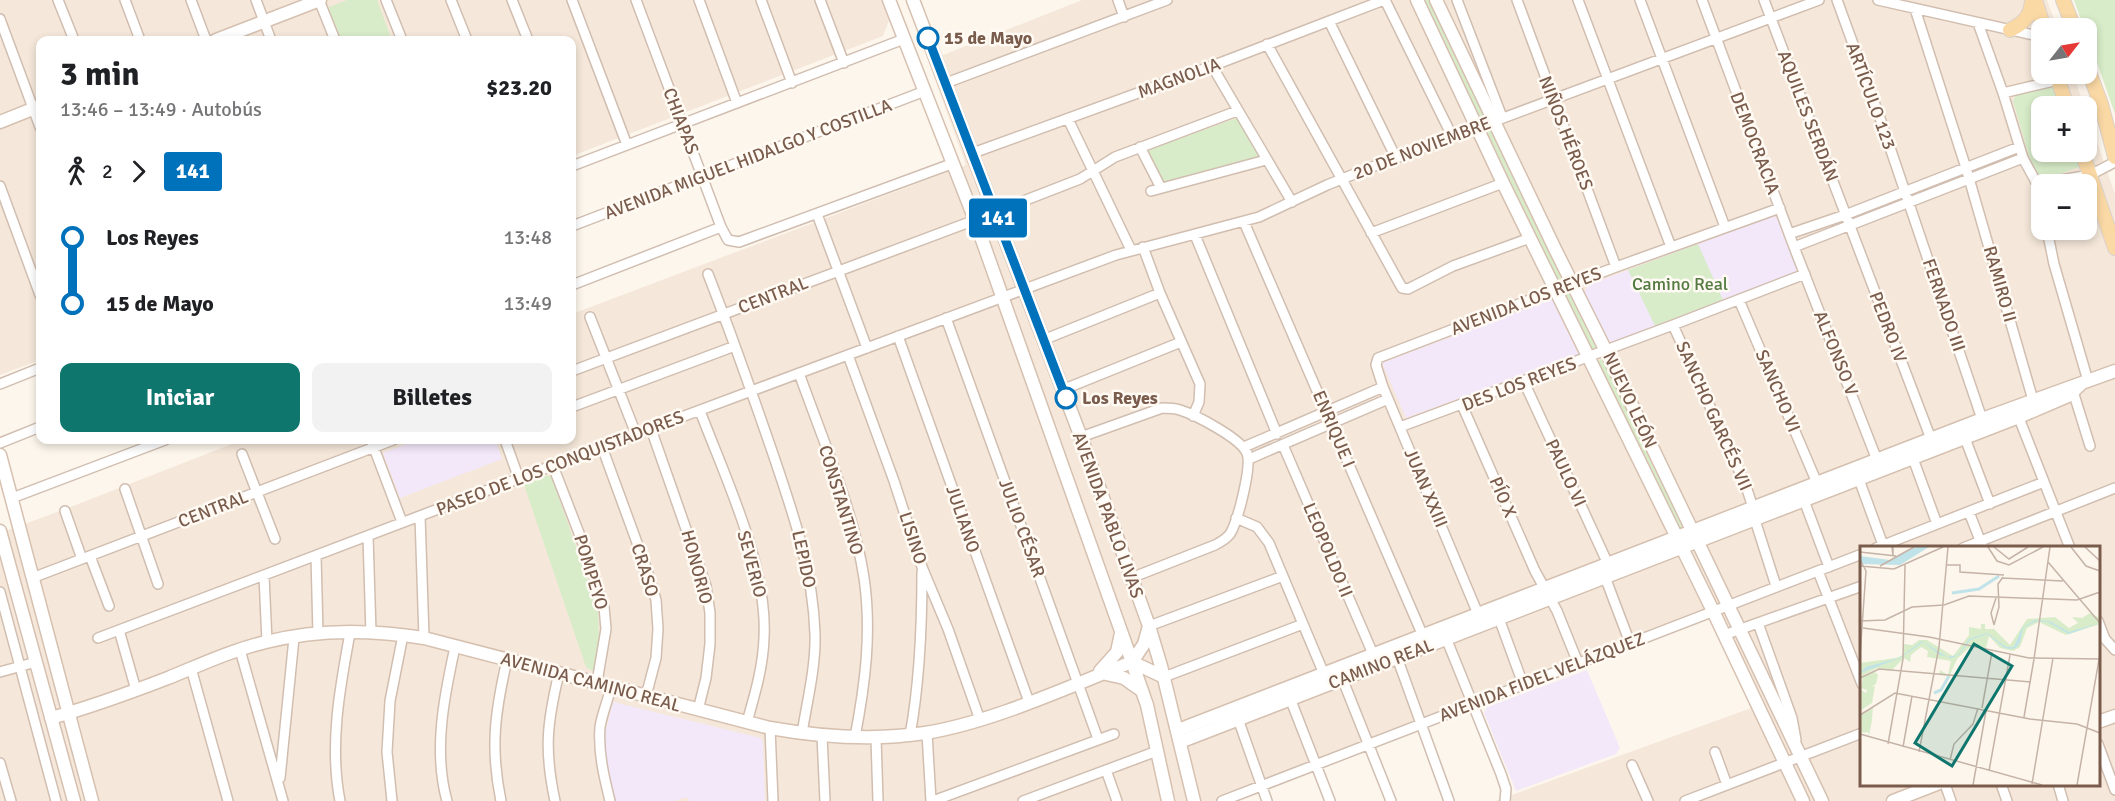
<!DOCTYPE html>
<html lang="es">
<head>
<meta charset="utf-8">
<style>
	:root { --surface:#fff; --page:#f2f2f2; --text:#202124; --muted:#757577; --accent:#0f766e }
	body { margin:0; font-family:Signika,sans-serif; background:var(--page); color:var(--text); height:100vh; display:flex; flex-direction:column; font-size:22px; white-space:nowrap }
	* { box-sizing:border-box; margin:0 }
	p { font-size:20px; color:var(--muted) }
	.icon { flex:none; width:33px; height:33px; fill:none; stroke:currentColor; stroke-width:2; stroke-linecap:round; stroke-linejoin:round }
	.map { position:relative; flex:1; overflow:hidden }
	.side { position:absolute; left:36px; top:36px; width:540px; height:408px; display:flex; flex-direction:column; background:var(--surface); border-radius:12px; box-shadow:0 3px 9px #0003 }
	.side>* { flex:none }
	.badge { padding:0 12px; border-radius:4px; font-size:21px; line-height:39px }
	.needle { width:39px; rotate:59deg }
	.controls { position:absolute; left:2031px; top:18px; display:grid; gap:12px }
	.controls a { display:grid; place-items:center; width:66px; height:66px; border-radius:12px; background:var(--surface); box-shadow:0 3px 9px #0003; font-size:30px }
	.map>.badge { position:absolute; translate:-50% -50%; box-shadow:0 0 0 3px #fff }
	.legs { display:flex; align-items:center; gap:9px; height:66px; padding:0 24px; font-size:20px }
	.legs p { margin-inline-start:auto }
	.headline { display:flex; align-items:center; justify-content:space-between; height:102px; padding:0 24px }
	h1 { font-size:33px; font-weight:800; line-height:45px }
	.cta { display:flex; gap:12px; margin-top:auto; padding:12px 24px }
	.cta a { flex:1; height:69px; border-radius:12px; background:var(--accent); color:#fff; font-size:24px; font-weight:800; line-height:69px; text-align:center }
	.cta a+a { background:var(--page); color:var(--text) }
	ul { padding:0 24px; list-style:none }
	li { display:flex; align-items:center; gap:21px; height:66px; font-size:22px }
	li i { display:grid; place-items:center; width:9px; height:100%; margin:0 8px; background:currentColor }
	li i::after { content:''; width:15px; height:15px; margin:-8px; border:4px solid; border-radius:50%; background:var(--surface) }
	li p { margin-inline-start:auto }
	li:first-child i { background:linear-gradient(#0000 50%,currentColor 0) }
	li:last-child i { background:linear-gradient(currentColor 50%,#0000 0) }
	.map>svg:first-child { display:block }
	.residential { fill:#f5e8da; fill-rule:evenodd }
	.education { fill:#f3e8fa }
	.green { fill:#d8ecc9 }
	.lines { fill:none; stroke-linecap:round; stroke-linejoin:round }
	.street-casing { stroke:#d1beb0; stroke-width:12 }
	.secondary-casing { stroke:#d6c0b0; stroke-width:15 }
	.primary-casing { stroke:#dad1cd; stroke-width:16 }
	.street { stroke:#fff; stroke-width:9 }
	.secondary { stroke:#fff; stroke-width:12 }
	.primary { stroke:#fbd9a5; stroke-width:14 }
	.line-1-casing { stroke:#fff; stroke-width:14 }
	.line-1 { stroke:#0072bc; stroke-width:9 }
	.stop-1-dot { fill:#fff; stroke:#0072bc; stroke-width:3 }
	.labels { text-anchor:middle; stroke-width:5; stroke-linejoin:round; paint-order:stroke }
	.stop-label { font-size:18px; font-weight:bold; fill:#7a5c4d; stroke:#fffaf3; text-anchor:start }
	.street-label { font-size:18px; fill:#7a5c4d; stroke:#fffaf3 }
	.park-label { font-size:18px; fill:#537a41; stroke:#fffaf3 }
	.inset-river { fill:none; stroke:#bfe3e8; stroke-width:3 }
	.inset-road { fill:none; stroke:#c5b3a7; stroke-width:1.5 }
	.view { fill:#0f766e; fill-opacity:0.15; stroke:#0f766e; stroke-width:3 }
	.inset-edge { fill:none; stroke:#7a5c4d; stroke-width:3 }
</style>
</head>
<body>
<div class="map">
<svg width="2115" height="801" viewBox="0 0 2115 801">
	<rect width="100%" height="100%" fill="#fdf6ec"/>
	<path class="residential" d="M0,0H897L883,36L572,156V40H40V360L0,375Z
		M1082,0H2047L2057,28H2042V74H2073L2084,106H2042V152H2086L2087,113L2115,194V801H1495L1765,703L1721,613L1222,801H0V533L68,508L242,440H572V314L966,165L928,61ZM2042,184H2086V230H2042ZM1862,548H2098V784H1862Z"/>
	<path class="education" d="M1773,216L1779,219L1798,267L1795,273L1610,343L1584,293L1588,285Z
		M1551,299L1554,300L1579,354L1406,418L1382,363Z
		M417,440H495L502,459L400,498L383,453Z
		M1587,670L1620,748L1616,754L1516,791L1484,713L1487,707Z
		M613,702L761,738L763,742L765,801H689L687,797L675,801H616L604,753L605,734Z"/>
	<path class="green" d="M347,0H377L392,40H340L327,8Z
		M1423,0H1429L1486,115L1479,117Z
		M2074,0H2115V114L2087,34L2086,28H2084Z
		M2057,81L2066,106H2042V152H2080L2084,165L2041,181L2035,177L2013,101L2017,93Z
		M1237,118L1241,121L1261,154L1258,158L1165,183L1162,181L1148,153L1150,149Z
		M1493,128L1565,280L1559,283L1486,131Z
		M1698,244L1723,300L1655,326L1628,270Z
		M1570,290L1597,348L1591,351L1564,292Z
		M1602,359L1684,528L1679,530L1598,361Z
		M548,475L552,478L598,610L599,640L596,668L593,671L586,667L524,485Z"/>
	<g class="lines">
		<defs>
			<path id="street" d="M58,0L74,40
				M125,0L140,40
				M191,0L206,40
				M256,0L271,40
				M319,0L335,40
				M386,0L402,40
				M451,0L467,40
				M512,0L528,40
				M572,0L627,145
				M636,0L721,227L728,240L739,242L954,163
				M699,0L737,103
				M761,0L792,83
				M820,0L844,63
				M1118,0L1124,17
				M1385,0L1452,136
				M1457,0L1502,117
				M1517,0L1616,267
				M1578,0L1671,247
				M1640,0L1725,227
				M1702,0L1794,247L1877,460
				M1764,0L1931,439
				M1837,0L1881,121L1982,419
				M1878,0L2042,37
				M1915,9L1966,168L2033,400
				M0,19L40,127
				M1329,21L1396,158
				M1978,23L2003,93L2023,158L2037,184L2042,205
				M1267,44L1402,288L1408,289L1453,266L1530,238
				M1212,66L1292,202
				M946,83L1167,0
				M2003,93L2058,80
				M1068,119L1131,250
				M1140,147L1161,188
				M973,153L1212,66L1384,0
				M572,166L904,39
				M2037,184L2090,175L2115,162
				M0,186L40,295
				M1151,191L1266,160
				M995,212L1080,179L1115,157L1237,111
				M817,214L867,348
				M1244,222L1423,636
				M572,226L925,91
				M2047,230L2054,264L2088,381
				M1371,233L1503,183
				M1789,234L1845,215L2019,147
				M1195,235L1277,434
				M1143,247L1160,293L1200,384L1199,402L1193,416
				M1794,247L2023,158
				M708,274C731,333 752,393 773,454C793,513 813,570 815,634C816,666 807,702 802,733
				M572,285L721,227
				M1739,300L1817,483
				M590,317L636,434
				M946,318L1098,739
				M1673,325L1746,486L1753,508
				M898,336L1029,702
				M1043,340L1160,293
				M848,355L894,481L922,567L948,629L980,720
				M572,371L975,220
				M799,373C822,438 854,511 864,578C872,632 865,685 855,737
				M1524,382L1608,564
				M0,384L40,368
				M2072,388L2090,446
				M1062,390L1181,342
				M1462,405L1535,571L1557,611L1578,663
				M572,407L735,346
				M700,411C725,477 768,566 764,638C763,667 755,694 747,722
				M2017,413L2070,548
				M1400,427L1673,325L1805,274
				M651,429L706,586L710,613V644L706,678L698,710
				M1963,433L1990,504
				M1081,437L1162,408C1168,408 1174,408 1180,410C1196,415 1240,438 1247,453C1252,466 1238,521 1230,534C1226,539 1221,542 1215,545L1131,578
				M371,440L402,522
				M505,440L519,479
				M0,443L40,427
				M1283,445L1373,654
				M602,447L647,570L656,600L658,629L656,658L646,696
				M1244,447L1383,387
				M1911,453L1937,524
				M242,454L275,539
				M1249,459L1388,399
				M553,466L584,546L604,607L606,629L597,682
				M1857,474L1883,545
				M125,489L158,584
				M1802,495L1829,567
				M12,498L165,440
				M65,511L82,559
				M1969,512L1983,548
				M420,516L424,638
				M1236,518L1257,527L1269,543L1324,674
				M1755,520L1776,586
				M368,536L371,633
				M1876,548L2044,482
				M1963,548L2115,488
				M90,556L109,606
				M316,556L318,634
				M1818,571L1862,684
				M264,576L267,642
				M1605,577L1630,643
				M32,578L393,440
				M0,592L56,801
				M1497,613L1523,684
				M1478,614L1383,387L1376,365L1378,358L1616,267L1780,208
				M2098,621L2105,639L2115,650
				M1758,623L1792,718L1796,740
				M1149,626L1283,576
				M119,630L136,690
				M1444,633L1501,774L1506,789L1505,801
				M1724,635L1862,586
				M98,638L636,434L1116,255L1259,217L1327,185L1372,167L1819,0
				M240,650L283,801
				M1395,652L1449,801
				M191,668L228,801
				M0,672L36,662
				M1340,673L1391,801
				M1164,677L1303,624
				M1288,693L1330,801
				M1237,716L1267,801
				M770,728L773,801
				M927,733L931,801
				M910,735C920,681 922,627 922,572
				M822,736L825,801
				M876,738L878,801
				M2098,744L2115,790
				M1715,752L1727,785
				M0,763L11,801
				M1632,765L1648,801
				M1106,770L1117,801
				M280,778L294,638
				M1945,784L1951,801
				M2001,784L2007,801
				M2058,784L2063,801
				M340,801C329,745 340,687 350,633
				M392,801L387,752L390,701L403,635
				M447,801C433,751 444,697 455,647
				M501,801C490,748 495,712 507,660
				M555,801C544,750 547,723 559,673
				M610,801C604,777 598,752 600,727C602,714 608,700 611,687
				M933,801L1114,734
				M1023,801L1157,751
				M1222,801L1862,554
				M1685,801L1862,733"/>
			<path id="secondary" d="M889,0L975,220L1132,662L1147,705L1168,801
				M913,0L1084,445L1149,626L1161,666L1194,801
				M1417,0L1503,183L1713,611L1803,801
				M1436,0L1555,249L1606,351L1822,801
				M216,40L320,0
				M0,122L40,106
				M0,455L92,801
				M0,531L74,801
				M1132,662L1144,644L1149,626
				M1132,662L1164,677
				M1100,671L1117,652L1121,633
				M1106,674L1124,678L1141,690
				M51,718C91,707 129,693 168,678C200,665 232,650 266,642C317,629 373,630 424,638L770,728C821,737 873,741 925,733C993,722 1067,687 1132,662
				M2098,722L2115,716
				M1178,730L1982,419L2115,371
				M1180,742L2019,417L2068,396L2080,385
				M1893,801L1937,784"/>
			<path id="primary" d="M2035,0L2044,28
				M2063,0L2074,28
				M2010,30C2024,23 2031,16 2032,0
				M2086,64L2101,104L2115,157
				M2056,74L2067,106
				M2082,152L2115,248"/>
		</defs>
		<use href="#street" class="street-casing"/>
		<use href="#secondary" class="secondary-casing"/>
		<use href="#primary" class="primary-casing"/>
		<use href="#street" class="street"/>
		<use href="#secondary" class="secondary"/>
		<use href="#primary" class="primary"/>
	</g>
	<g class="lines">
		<defs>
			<path id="line-1" d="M928,38L1066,398"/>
		</defs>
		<use href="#line-1" class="line-1-casing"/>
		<use href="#line-1" class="line-1"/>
	</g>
	<g class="stop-1-dot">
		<circle cx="928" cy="38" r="10"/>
		<circle cx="1066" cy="398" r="10"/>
	</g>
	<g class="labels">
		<g class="stop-label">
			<text x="944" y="44">15 de Mayo</text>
			<text x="1082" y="404">Los Reyes</text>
		</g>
		<g class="street-label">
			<text transform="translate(1179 78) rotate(-20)" y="6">MAGNOLIA</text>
			<text transform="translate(1871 96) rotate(70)" y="6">ARTÍCULO 123</text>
			<text transform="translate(1808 116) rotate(69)" y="6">AQUILES SERDÁN</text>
			<text transform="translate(681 121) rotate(69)" y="6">CHIAPAS</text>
			<text transform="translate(1566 133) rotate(69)" y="6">NIÑOS HÉROES</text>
			<text transform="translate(1755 143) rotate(69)" y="6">DEMOCRACIA</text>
			<text transform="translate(1422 148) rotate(-21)" y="6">20 DE NOVIEMBRE</text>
			<text transform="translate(748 159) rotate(-21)" y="6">AVENIDA MIGUEL HIDALGO Y COSTILLA</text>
			<text transform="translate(2000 284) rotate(74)" y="6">RAMIRO II</text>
			<text transform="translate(773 295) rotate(-21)" y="6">CENTRAL</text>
			<text transform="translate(1526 301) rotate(-21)" y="6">AVENIDA LOS REYES</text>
			<text transform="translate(1944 305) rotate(71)" y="6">FERNADO III</text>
			<text transform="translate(1888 327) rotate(69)" y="6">PEDRO IV</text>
			<text transform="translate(1836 353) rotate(68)" y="6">ALFONSO V</text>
			<text transform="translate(1519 384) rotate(-21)" y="6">DES LOS REYES</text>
			<text transform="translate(1778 391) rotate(67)" y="6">SANCHO VI</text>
			<text transform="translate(1630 400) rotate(65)" y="6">NUEVO LEÓN</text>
			<text transform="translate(1714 416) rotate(66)" y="6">SANCHO GARCÉS VII</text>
			<text transform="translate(1334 429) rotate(67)" y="6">ENRIQUE I</text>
			<text transform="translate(560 463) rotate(-21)" y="6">PASEO DE LOS CONQUISTADORES</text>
			<text transform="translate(1566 473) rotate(65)" y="6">PAULO VI</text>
			<text transform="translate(1426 488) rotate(67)" y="6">JUAN XXIII</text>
			<text transform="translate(1503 497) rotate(67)" y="6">PÍO X</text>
			<text transform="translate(841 500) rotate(73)" y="6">CONSTANTINO</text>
			<text transform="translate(213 509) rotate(-21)" y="6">CENTRAL</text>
			<text transform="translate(1108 515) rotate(70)" y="6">AVENIDA PABLO LIVAS</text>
			<text transform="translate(963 519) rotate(71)" y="6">JULIANO</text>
			<text transform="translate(1022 528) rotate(70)" y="6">JULIO CÉSAR</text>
			<text transform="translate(913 538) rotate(72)" y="6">LISINO</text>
			<text transform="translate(1328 550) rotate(67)" y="6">LEOPOLDO II</text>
			<text transform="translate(804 559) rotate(78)" y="6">LEPIDO</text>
			<text transform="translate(752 564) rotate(75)" y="6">SEVERIO</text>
			<text transform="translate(697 567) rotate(75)" y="6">HONORIO</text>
			<text transform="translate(645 570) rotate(73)" y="6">CRASO</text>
			<text transform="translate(591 572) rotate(73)" y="6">POMPEYO</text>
			<text transform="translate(1381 664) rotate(-21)" y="6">CAMINO REAL</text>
			<text transform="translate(1542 677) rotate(-21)" y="6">AVENIDA FIDEL VELÁZQUEZ</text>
			<text transform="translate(591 682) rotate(15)" y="6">AVENIDA CAMINO REAL</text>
		</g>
		<g class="park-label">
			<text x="1680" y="290">Camino Real</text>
		</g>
	</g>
	<g transform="translate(1860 546)">
		<rect width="240" height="240" fill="#fdf6ec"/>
		<path d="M230,67L240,72V78L206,89L179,76L167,82L160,101L153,105L140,102L129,90L126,102L112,99L97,113L90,129L102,131L79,129L80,124L88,129L91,115L67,111L68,105L61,101L51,109L50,116L44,112L32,124L17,122L0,131V117L36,112L43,109L44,98L52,99L59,94H67L93,110L109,89V81L121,83V78H125V83H134L150,99L167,73L195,71L209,82L218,77L212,71L222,72ZM15,126L18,129L16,138L11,141L15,140L12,157L0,165V143L6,147L7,144L1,142L3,131ZM13,161L12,174L9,190L8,186L0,187V169Z" fill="#d8ecc9"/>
		<path d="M56,1H69L40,19L0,18V10L30,14ZM175,74L189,75L209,86L240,77L209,88L188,76L176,75L163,82L160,96L156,102L150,103L145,102L127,88L110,94L99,109L91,112L80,109L63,96L40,112L0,127L6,121L39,112L62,95L87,111L98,109L109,93L127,87L146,101H154L162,82Z" fill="#bfe3e8"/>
		<path class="inset-river" d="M92,47L119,43L139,30M74,147L81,144L89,130"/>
		<path class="inset-road" d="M32,1L33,10V1M128,1L137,15L149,19L183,1M134,1L149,13L168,1M211,1L226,20L240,25M225,1L240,15M0,6L36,10M0,14L6,25L0,109M188,16L240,77M87,19H100V26L144,29M0,20L34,23L83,1M20,20L54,1M142,32L203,35M0,75L25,74L52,61L84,59L109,50L217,54L240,46M134,79L139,61L138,38L143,31M134,79L131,67L136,52M3,82L69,91L169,112L240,113M174,113L190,1M0,132L19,123L171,136M122,162L132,106M0,169L35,147L170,173L217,178L240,187M164,171L174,113M0,188L182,239M28,198L43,113L45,19M43,201L52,150M59,206L79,101L88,1M90,214L94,198L113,178L118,162M129,225L150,109M172,238L193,112M113,239L126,165M217,239L240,108"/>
		<path class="view" d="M114,98L152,120L92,220L55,197Z"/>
		<rect width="240" height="240" class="inset-edge"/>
	</g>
</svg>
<div class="controls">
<a><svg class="needle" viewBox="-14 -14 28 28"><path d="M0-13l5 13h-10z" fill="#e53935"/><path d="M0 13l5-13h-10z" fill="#757577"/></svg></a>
<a>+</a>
<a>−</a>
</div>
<b class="badge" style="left:998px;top:218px;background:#0072bc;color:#fff">141</b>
<section class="side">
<div class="headline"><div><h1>3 min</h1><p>13:46 – 13:49 · Autobús</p></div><b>$23.20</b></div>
<div class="legs"><svg class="icon" aria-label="walk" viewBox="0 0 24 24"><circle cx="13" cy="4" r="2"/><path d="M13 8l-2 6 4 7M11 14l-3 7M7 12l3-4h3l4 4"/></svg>2<svg class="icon" aria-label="forward" viewBox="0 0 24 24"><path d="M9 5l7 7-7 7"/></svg><b class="badge" style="background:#0072bc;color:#fff">141</b></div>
<ul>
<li><i style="color:#0072bc"></i><b>Los Reyes</b><p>13:48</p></li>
<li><i style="color:#0072bc"></i><b>15 de Mayo</b><p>13:49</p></li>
</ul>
<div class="cta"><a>Iniciar</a><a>Billetes</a></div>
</section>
</div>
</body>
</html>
